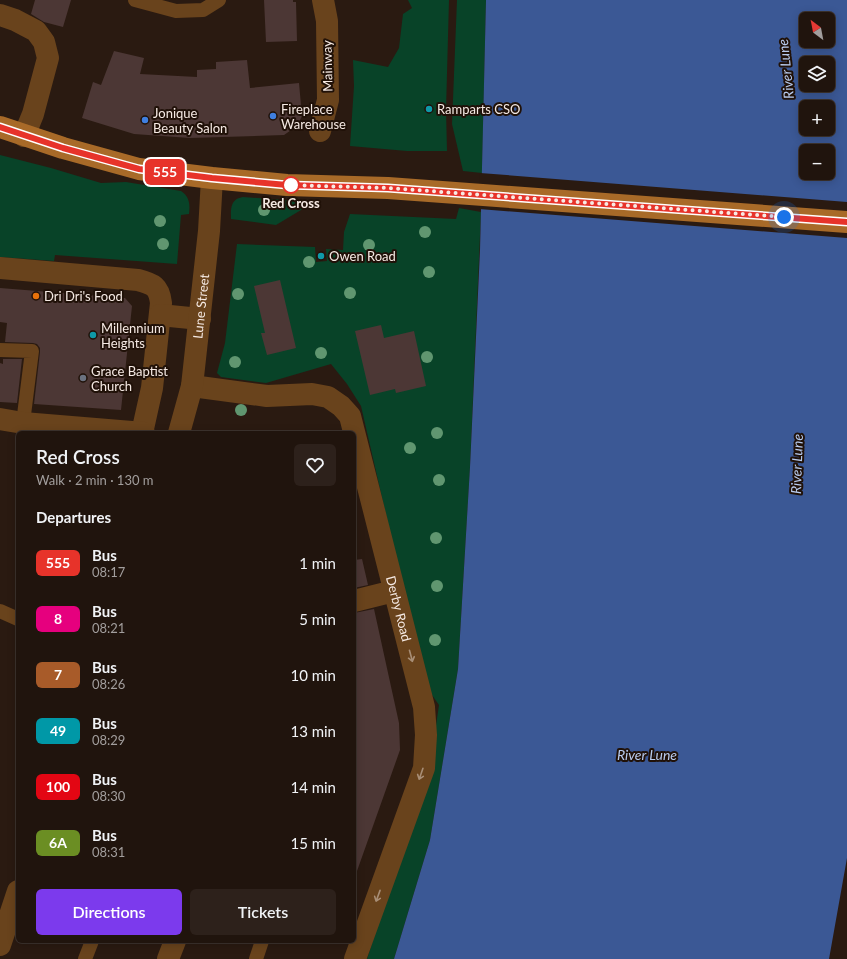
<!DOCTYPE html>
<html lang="en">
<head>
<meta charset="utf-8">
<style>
	:root { --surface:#20140d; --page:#2d211b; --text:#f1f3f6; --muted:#a29e9d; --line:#3d332e; --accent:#7c3aed }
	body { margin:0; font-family:Lato,sans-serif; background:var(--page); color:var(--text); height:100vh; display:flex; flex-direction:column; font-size:15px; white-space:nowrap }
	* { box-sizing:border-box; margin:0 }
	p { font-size:13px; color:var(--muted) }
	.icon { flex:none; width:22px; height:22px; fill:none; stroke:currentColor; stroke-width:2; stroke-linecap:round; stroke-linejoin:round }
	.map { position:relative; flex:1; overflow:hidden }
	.side { position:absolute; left:16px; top:431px; width:340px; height:512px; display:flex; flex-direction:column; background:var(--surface); border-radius:6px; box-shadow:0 2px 10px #0003,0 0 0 1px var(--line) }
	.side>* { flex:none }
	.badge { padding:0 8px; border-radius:6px; font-size:14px; line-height:26px }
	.needle { width:26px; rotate:328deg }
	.controls { position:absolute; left:799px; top:12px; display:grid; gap:8px }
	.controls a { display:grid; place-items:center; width:36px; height:36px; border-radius:6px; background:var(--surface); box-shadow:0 2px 10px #0003,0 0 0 1px var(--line); font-size:20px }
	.you { position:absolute; width:20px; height:20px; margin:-10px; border:3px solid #fff; border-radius:50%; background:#1a73e8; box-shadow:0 0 0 6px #1a73e833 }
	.map>.badge { position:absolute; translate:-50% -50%; box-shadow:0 0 0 2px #fff }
	h2 { padding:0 20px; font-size:15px; line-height:36px }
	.round { display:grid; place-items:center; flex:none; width:42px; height:42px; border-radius:6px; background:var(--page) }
	.headline { display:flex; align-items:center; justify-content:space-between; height:68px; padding:0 20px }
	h1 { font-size:19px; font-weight:600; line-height:30px }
	.primary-button { display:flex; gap:8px; margin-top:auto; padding:8px 20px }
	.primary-button a { flex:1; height:46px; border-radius:6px; background:var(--accent); color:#fff; font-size:16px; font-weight:600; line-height:46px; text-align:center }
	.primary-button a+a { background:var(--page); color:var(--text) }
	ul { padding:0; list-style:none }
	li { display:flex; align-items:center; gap:12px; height:56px; padding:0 20px }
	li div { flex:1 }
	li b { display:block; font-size:15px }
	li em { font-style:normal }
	li .badge { min-width:44px; font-weight:700; text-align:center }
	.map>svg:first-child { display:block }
	.green { fill:#084328 }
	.water { fill:#3b5895; fill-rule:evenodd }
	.pier { fill:#2a1a11 }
	.building { fill:#4c3735 }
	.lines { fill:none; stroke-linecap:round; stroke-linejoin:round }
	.service { stroke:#69431c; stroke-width:14 }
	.minor { stroke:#69431c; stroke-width:22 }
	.tertiary { stroke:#69431c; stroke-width:22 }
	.primary { stroke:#a86a28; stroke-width:22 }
	.tree { fill:#609670 }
	.oneway { stroke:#a88e76 }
	.line-casing { stroke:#fff; stroke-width:9 }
	.line { stroke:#e7332a; stroke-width:6 }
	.walk { stroke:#f6eae4; stroke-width:4; stroke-dasharray:0 7.2 }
	.culture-dot { fill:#0f9aa8; stroke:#201108; stroke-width:1.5 }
	.shop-dot { fill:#3f7fe0; stroke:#201108; stroke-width:1.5 }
	.stop-dot { fill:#fff; stroke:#e7332a; stroke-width:2 }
	.food-dot { fill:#e8710a; stroke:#201108; stroke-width:1.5 }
	.worship-dot { fill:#6b7280; stroke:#201108; stroke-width:1.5 }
	.labels { text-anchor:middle; stroke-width:4; stroke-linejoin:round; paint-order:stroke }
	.street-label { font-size:13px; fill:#f6eae4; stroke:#201108 }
	.poi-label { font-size:13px; fill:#f6eae4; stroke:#201108; text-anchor:start }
	.stop-label { font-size:13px; font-weight:bold; fill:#f6eae4; stroke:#201108 }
	.water-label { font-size:14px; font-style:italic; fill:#b8cbee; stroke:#201108 }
</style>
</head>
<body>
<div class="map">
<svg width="847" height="959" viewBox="0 0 847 959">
	<rect width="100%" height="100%" fill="#2a1a11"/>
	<path class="green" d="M408,0H449L446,110L447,151H407L350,146L354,86L353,60L388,67L399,48L403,14L412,8Z
		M457,0H486L482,173L463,171L452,124Z
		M0,155L51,168L101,183L126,182L181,191C190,197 190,205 189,214L181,215L177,264L55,255L54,261L0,257Z
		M243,197L301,201L304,207L301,210L276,225L231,219C231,209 230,199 243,197Z
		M459,208L481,212L470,467L458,669L430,840L394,959H367L431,759L439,705L425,685L361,406L347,384L331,364L266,383L221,377L217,373L225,343L237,244L315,247L316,262L327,261L326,249L343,250L344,232L350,214L456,219Z"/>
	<path class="water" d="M486,0H847V858L829,959H394L430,840L458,669L470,467L480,250ZM806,19H828V41H806ZM806,63H828V85H806ZM806,107H828V129H806ZM806,151H828V173H806Z"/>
	<path class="pier" d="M480,173L847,202V238L479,209Z"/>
	<path class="building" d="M35,0H71L63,27L44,22L31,14Z
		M264,0H293V2H296L297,41L266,42Z
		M114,51L144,58L140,74L197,77V70L216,69V62L247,60L250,88L299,83L302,116L297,126L284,135L190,138L134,134L82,118L93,82L101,85Z
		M280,280L296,348L267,355L261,333H265L254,286Z
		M0,288L125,298L132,306L121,410L34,404L40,352V348L37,344L33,343L5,342L7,323L0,322Z
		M381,325L384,338L414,331L426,386L396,393L395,389L370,395L355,331Z
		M3,359H22L17,403L0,402V363L3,364Z
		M362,559L368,585L354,588V560Z
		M374,609L399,723L400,750L357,871H354V613Z"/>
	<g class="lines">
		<path class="service" d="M135,0L176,11L203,10L219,0
			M0,350L32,351L23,423
			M0,611L18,619
			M85,959L92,941
			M256,959L262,941"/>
		<g class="minor">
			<path d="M0,15L15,20L36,31L44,42L48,58L33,114L24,136"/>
			<path d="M320,131L328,100L327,21L323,0"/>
			<path d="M0,268L138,280C153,284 159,286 161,303L152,388L142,433"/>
			<path d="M160,315L200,319"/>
			<path id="s1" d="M192,386L267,396L312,394L328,397L341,406L350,416L424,707L426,735L424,768L355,959"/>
			<path d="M0,419L23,423L144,433"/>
			<path d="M354,601L394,591"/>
			<path d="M168,959L175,941"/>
		</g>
		<g class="tertiary">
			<path id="s2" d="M179,433L192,386L209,231L212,178"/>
			<path d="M0,945L18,891"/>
		</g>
		<path class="primary" d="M0,127L63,148L139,169L212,178L287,185L388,188L847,222"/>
	</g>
	<g class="tree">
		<circle cx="264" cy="210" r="6"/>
		<circle cx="160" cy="221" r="6"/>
		<circle cx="425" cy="232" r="6"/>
		<circle cx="163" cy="244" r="6"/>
		<circle cx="369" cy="245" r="6"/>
		<circle cx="309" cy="262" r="6"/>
		<circle cx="429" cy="272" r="6"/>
		<circle cx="350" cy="293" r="6"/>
		<circle cx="238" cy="294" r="6"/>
		<circle cx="321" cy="353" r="6"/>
		<circle cx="427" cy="357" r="6"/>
		<circle cx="235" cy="362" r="6"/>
		<circle cx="241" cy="410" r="6"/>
		<circle cx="437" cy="433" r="6"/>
		<circle cx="410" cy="448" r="6"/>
		<circle cx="439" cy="480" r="6"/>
		<circle cx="436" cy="538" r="6"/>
		<circle cx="437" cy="586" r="6"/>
		<circle cx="435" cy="640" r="6"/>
	</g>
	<defs><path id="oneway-shaft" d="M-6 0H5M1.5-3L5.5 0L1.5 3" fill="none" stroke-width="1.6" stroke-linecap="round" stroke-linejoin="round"/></defs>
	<g class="oneway">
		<use href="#oneway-shaft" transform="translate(411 656) rotate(75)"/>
		<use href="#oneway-shaft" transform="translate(421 774) rotate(109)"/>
		<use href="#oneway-shaft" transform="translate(378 896) rotate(110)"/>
	</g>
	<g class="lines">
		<defs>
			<path id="line" d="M0,127L63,148L139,169L212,178L287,185L388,188L847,222"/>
		</defs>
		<use href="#line" class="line-casing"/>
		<use href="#line" class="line"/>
		<path class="walk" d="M291,185H287L388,188L784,217"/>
	</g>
	<g class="culture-dot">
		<circle cx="429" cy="109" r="4"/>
		<circle cx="321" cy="256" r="4"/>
		<circle cx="93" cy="335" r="4"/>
	</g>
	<g class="shop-dot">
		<circle cx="273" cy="116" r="4"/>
		<circle cx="145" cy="120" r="4"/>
	</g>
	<circle class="stop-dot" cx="291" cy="185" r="8"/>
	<circle class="food-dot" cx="36" cy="296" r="4"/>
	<circle class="worship-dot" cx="83" cy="378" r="4"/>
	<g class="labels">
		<g class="street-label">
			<text transform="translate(327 66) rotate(-91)" y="5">Mainway</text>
			<text dy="5" stroke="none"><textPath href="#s2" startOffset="129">Lune Street</textPath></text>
			<text dy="5" stroke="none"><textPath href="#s1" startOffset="365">Derby Road</textPath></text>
		</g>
		<g class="poi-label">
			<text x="281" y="114">Fireplace<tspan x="281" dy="15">Warehouse</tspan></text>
			<text x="437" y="114">Ramparts CSO</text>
			<text x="153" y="118">Jonique<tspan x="153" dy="15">Beauty Salon</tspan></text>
			<text x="329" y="261">Owen Road</text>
			<text x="44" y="301">Dri Dri's Food</text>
			<text x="101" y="333">Millennium<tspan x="101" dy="15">Heights</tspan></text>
			<text x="91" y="376">Grace Baptist<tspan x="91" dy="15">Church</tspan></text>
		</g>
		<g class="stop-label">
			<text x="291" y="208">Red Cross</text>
		</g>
		<g class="water-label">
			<text transform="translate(786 69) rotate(-96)" y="5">River Lune</text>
			<text transform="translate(797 464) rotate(-88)" y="5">River Lune</text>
			<text x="647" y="760">River Lune</text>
		</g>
	</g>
</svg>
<div class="controls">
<a><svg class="needle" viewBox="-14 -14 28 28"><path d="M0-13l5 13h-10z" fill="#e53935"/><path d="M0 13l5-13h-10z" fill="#a29e9d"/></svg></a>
<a><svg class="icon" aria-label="layers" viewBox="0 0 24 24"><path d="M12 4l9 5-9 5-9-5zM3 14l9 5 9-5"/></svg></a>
<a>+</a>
<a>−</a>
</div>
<div class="you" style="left:784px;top:217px"></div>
<b class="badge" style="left:165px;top:172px;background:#e7332a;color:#fff">555</b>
<section class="side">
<div class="headline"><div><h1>Red Cross</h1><p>Walk · 2 min · 130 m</p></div><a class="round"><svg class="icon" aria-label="heart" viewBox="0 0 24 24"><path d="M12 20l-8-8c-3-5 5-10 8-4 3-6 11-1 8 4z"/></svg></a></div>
<h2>Departures</h2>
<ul>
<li><span class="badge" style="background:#e7332a;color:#fff">555</span><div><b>Bus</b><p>08:17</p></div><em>1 min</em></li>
<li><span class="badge" style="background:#e6007e;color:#fff">8</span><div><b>Bus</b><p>08:21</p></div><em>5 min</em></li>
<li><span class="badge" style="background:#a85b29;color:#fff">7</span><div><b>Bus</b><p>08:26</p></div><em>10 min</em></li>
<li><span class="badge" style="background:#0098a7;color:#fff">49</span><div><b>Bus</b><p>08:29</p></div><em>13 min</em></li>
<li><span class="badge" style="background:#e30613;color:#fff">100</span><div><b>Bus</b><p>08:30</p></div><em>14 min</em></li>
<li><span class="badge" style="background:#6b8e23;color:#fff">6A</span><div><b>Bus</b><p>08:31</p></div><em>15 min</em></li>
</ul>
<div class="primary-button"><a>Directions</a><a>Tickets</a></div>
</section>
</div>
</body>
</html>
